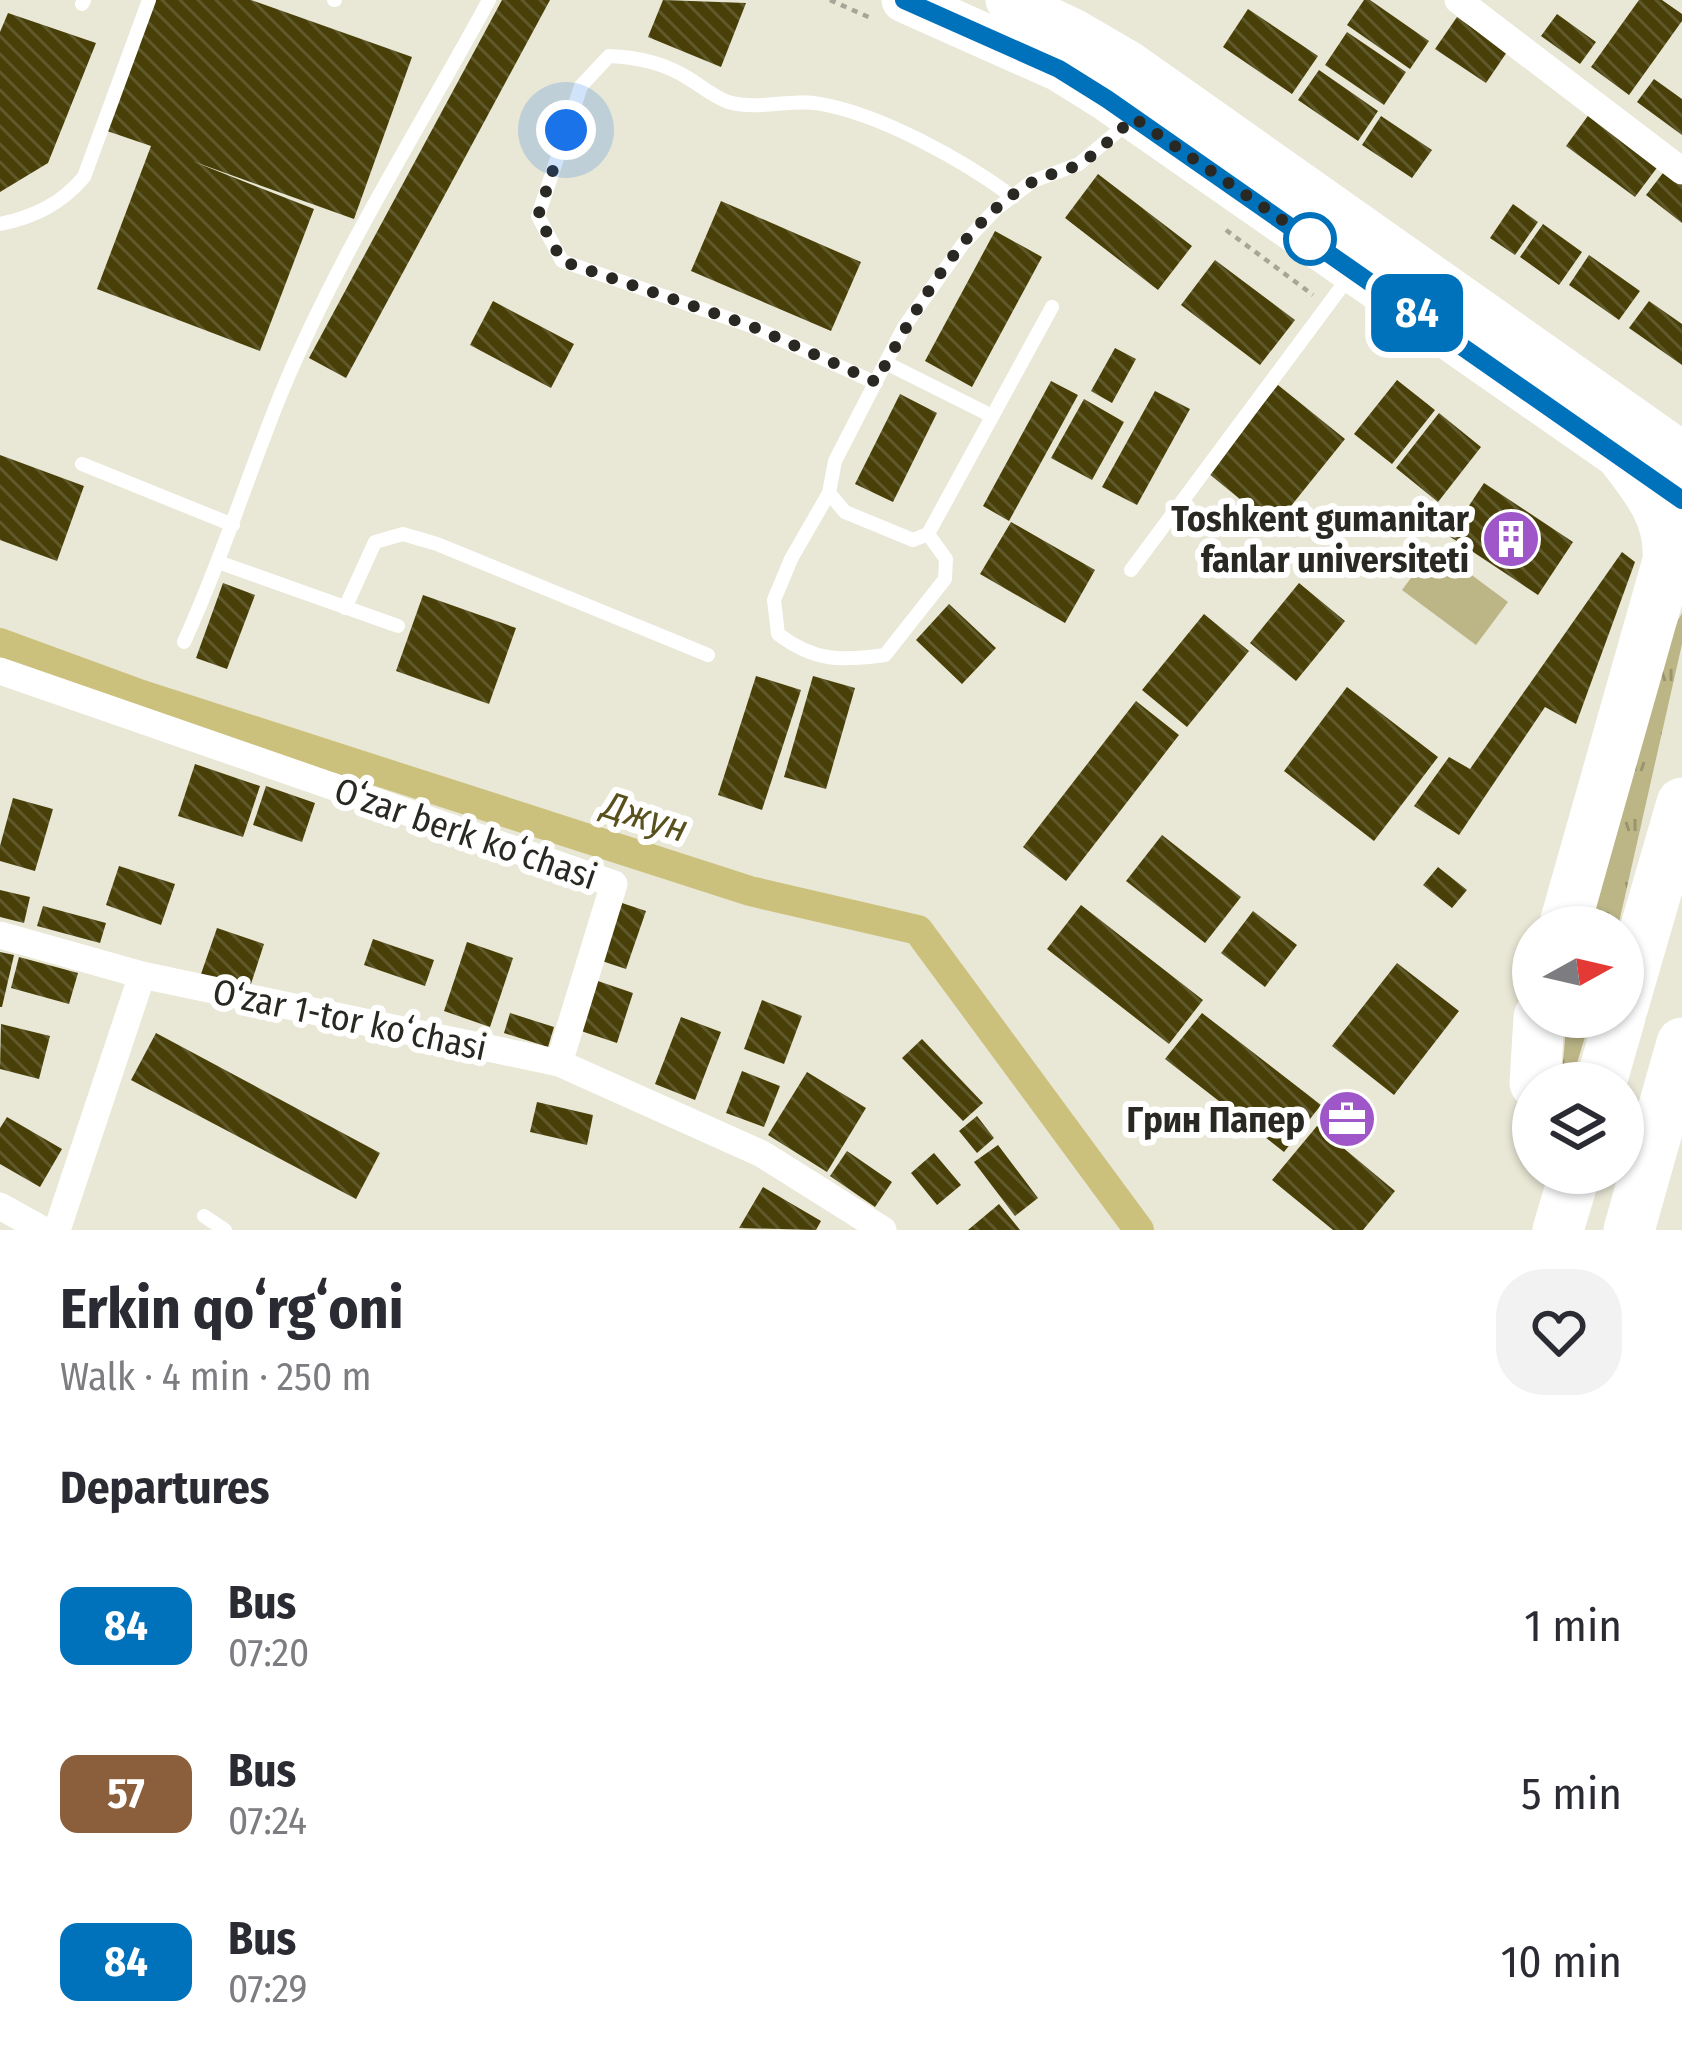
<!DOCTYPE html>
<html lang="en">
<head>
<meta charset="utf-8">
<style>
	:root { --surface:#fff; --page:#f2f2f3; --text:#2b2b33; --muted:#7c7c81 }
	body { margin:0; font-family:"Fira Sans Condensed",sans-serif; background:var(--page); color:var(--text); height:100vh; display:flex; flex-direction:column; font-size:45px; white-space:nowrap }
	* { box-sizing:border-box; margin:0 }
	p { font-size:39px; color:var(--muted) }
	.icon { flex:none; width:66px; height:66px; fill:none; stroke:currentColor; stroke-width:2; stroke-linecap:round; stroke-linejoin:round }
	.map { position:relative; height:1230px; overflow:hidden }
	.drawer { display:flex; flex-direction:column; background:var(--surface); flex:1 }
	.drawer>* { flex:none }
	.badge { padding:0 24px; border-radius:18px; font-size:42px; line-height:78px }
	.needle { width:78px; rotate:82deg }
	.controls { position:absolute; left:1512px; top:906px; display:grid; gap:24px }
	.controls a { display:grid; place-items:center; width:132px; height:132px; border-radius:50%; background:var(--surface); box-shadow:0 3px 9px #0004; font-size:60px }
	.you { position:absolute; width:60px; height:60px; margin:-30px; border:9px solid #fff; border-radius:50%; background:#1a73e8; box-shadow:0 0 0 18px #1a73e833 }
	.map>.badge { position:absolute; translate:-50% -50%; box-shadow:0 0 0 6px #fff }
	h2 { padding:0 60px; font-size:45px; line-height:108px }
	.round { display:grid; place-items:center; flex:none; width:126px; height:126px; border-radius:48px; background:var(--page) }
	.headline { display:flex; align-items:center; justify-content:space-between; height:204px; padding:0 60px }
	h1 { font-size:57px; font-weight:700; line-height:90px }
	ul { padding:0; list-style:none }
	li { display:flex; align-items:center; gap:36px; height:168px; padding:0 60px }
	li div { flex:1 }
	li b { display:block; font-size:45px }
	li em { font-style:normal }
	li .badge { min-width:132px; font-weight:700; text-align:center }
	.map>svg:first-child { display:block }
	.grass { fill:url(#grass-tufts) }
	.park { fill:#bcb687 }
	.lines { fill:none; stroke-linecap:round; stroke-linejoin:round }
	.canal { stroke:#ccc17c; stroke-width:30 }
	.building { fill:url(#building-back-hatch) }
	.path { stroke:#a7a597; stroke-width:4.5; stroke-dasharray:6 6; stroke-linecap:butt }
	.lane { stroke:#fff; stroke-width:14 }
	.street { stroke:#fff; stroke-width:27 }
	.primary { stroke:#fff; stroke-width:45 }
	.highway { stroke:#fff; stroke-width:51 }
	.line-casing { stroke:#fff; stroke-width:27 }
	.line { stroke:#0072bc; stroke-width:18 }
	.walk { stroke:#292822; stroke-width:12; stroke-dasharray:0 21.6 }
	.stop-dot { fill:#fff; stroke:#0072bc; stroke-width:6 }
	.labels { text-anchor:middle; stroke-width:12; stroke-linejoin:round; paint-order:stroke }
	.poi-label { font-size:36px; font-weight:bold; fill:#292822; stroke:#fff; text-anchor:end }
	.street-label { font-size:36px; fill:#292822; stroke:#fff }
	.water-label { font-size:39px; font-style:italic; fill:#59511d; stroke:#fff }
</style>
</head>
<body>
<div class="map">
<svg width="1682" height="1230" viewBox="0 0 1682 1230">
	<defs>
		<pattern id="grass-tufts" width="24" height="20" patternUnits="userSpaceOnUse" patternTransform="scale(3)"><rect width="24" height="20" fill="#bcb687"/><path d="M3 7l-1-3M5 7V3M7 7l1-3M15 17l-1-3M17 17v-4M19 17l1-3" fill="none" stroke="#99946e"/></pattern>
		<pattern id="building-back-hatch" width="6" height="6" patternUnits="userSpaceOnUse" patternTransform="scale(3)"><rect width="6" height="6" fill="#484008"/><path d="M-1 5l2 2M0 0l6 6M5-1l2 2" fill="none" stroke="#60592c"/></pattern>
	</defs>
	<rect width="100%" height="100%" fill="#e9e7d5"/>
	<path class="grass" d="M1682,613V644L1618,927H1591L1673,630Z
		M1567,1017H1591L1571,1083H1561Z"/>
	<path class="park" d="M1434,547L1508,602L1476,645L1402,590Z"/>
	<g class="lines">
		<path class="canal" d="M0,643L142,695L750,891L918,930L1139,1230"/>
	</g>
	<path class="building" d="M154,0H251L412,57L354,219L192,161L314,209L260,351L97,289L151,146L107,131Z
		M502,0H550L346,378L309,358Z
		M663,0L746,3L721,67L648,37Z
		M1364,0H1370L1429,41L1410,69L1347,25Z
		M1639,0H1662L1682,14V21L1629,95L1591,67Z
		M1248,9L1318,56L1292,94L1223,47Z
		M8,13L96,43L48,163L0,192V32Z
		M1557,14L1596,42L1580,64L1541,36Z
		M1457,17L1507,52L1486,83L1435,49Z
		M1347,32L1406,72L1384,105L1325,65Z
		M1319,70L1378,111L1358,141L1298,100Z
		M1654,79L1682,99V135L1637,102Z
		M1590,113L1659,165L1635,197L1566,146Z
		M1381,116L1432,150L1412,178L1362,145Z
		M1666,169L1682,182V223L1646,195Z
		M1098,174L1192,246L1158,290L1065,218Z
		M721,201L861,262L831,331L691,271Z
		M1513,204L1538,222L1515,255L1490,238Z
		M1543,224L1582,252L1559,285L1520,257Z
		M995,231L1042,257L972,387L925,361Z
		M1589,255L1640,291L1619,320L1569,285Z
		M1215,260L1295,320L1260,365L1181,305Z
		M493,301L574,344L551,388L470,345Z
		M1649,301L1682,324V365L1629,328Z
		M1115,348L1136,359L1112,403L1091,391Z
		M1397,380L1435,410L1392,464L1354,434Z
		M1051,381L1078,395L1009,521L983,506Z
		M1278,385L1345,439L1274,527L1208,473Z
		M1155,391L1190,409L1137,505L1102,487Z
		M900,394L937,413L893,502L855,484Z
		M1084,399L1124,422L1092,480L1051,458Z
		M1439,413L1481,447L1438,502L1396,468Z
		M0,455L84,486L57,561L0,540Z
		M1484,483L1573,542L1538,595L1449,536Z
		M1011,522L1095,570L1065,623L980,574Z
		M1622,552L1635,562L1576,724L1545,707L1459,835L1414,806L1449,757L1470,769Z
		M223,583L255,595L227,669L196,658Z
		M1299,583L1345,621L1296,681L1250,643Z
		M423,595L516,628L489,704L396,671Z
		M949,604L996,648L962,684L916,640Z
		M1204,614L1249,651L1187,727L1142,690Z
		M756,676L801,690L762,810L718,795Z
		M813,676L855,688L826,789L784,777Z
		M1347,687L1438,757L1374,841L1284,771Z
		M1136,701L1179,735L1066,881L1023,847Z
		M195,764L260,786L243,837L178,816Z
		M266,786L315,803L302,842L253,825Z
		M13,798L53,809L35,871L0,861V846Z
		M1162,835L1241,897L1205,943L1126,881Z
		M119,866L175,884L161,925L106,905Z
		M1438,867L1467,890L1452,908L1423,885Z
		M0,890L30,897L24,923L0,917Z
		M622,903L646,911L626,969L602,961Z
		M1081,905L1203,1000L1169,1044L1047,949Z
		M43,906L106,923L100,943L37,926Z
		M1253,911L1297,945L1265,987L1221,953Z
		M217,928L264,944L249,990L201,974Z
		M373,939L434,960L425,986L364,965Z
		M467,942L513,958L490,1027L444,1011Z
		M0,952L14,955L2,1007H0Z
		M19,957L78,973L69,1004L11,988Z
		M1397,963L1459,1011L1394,1095L1332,1046Z
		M592,979L633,993L617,1043L575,1029Z
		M762,1000L802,1016L784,1064L744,1049Z
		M510,1013L554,1027L548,1047L504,1033Z
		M1202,1013L1321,1105L1284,1152L1165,1059Z
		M681,1017L721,1032L695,1100L655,1084Z
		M1,1024L50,1036L39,1079L0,1069Z
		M156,1033L380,1153L356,1199L131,1080Z
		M922,1039L983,1103L963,1121L902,1058Z
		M742,1071L780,1086L764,1127L726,1113Z
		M807,1072L866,1108L827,1172L768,1135Z
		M537,1102L593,1115L587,1145L530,1132Z
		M977,1116L994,1138L977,1153L959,1131Z
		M7,1117L62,1149L40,1187L0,1164V1128Z
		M1317,1126L1395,1191L1363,1230H1333L1272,1180Z
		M998,1145L1038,1198L1015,1216L974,1162Z
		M847,1151L892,1182L875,1207L830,1176Z
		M934,1153L961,1185L937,1205L911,1173Z
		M763,1187L821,1221L816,1230L739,1228Z
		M999,1204L1020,1230H968Z"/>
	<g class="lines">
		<path class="path" d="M830,0L873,19
			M1226,230L1313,295"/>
		<path class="lane" d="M334,0H335
			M82,4L84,0
			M0,224C34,217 61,204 84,177L149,0
			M1052,307L928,534L913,540L845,512L829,493L835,461L904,327L963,244L996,209L1033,181L1079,164L1130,121
			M886,363L992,416
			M876,383L751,326L562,261L538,216L581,86L609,56C637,57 664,63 688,78C701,86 714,97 728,102C760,111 790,98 821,104C882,115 963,160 1013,197
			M82,464L233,525
			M829,493L791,559L774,600L778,634C815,662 841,661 885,655L945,579L946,559L928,534
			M221,563L398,626
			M1131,570L1351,274
			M345,608L375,542L403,534L437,544L708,655
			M184,642C221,561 247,478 280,396C337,257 418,131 489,0
			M204,1216L225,1230"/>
		<path class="street" d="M1458,0L1682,171
			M0,671L614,884L559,1063
			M0,935L142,975L559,1063L762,1154L883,1230
			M0,1206L43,1230
			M57,1230L142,975"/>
		<path class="primary" d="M904,0L1059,69L1107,99L1682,500
			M1008,0L1073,31L1128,63L1682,454"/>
		<path class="highway" d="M1564,927L1668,561C1671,518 1648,489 1623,457
			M1623,1006L1682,803
			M1535,1083L1539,1017
			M1601,1083L1620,1017
			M1558,1230L1575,1173
			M1629,1230L1682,1043"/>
	</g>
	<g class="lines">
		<defs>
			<path id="line" d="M904,0L1059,69L1107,99L1682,500"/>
		</defs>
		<use href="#line" class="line-casing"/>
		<use href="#line" class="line"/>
		<path class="walk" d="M566,130L538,216L562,261L751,326L876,382C912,315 964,219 1034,181C1047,174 1064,172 1077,165C1098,154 1116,133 1134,118L1310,239"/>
	</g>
	<defs>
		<symbol id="building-disc" viewBox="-11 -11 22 22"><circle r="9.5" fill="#9e56c9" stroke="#fff"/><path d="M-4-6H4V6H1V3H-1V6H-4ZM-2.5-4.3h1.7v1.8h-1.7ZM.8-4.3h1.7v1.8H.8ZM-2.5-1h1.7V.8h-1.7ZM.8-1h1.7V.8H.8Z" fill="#fff"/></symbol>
		<symbol id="office-disc" viewBox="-11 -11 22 22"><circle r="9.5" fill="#9e56c9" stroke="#fff"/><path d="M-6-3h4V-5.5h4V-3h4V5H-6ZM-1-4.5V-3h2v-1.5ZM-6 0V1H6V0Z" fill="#fff"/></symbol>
	</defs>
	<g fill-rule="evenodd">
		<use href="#building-disc" x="1478" y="506" width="66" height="66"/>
		<use href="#office-disc" x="1314" y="1086" width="66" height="66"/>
	</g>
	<circle class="stop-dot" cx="1310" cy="239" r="24"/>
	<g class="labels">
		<g class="poi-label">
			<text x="1469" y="531">Toshkent gumanitar<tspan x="1469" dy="41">fanlar universiteti</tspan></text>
			<text x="1305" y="1132">Грин Папер</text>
		</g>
		<g class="street-label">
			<text transform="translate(466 833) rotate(19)" y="13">Oʻzar berk koʻchasi</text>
			<text transform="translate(350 1019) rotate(12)" y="13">O‘zar 1-tor koʻchasi</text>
		</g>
		<g class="water-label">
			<text transform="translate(646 816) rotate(18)" y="14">Джун</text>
		</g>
	</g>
</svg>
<div class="controls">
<a><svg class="needle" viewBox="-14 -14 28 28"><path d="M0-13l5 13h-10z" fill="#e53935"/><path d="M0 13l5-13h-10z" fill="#7c7c81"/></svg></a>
<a><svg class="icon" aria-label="layers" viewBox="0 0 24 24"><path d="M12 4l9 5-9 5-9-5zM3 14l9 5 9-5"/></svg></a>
</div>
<div class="you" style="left:566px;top:130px"></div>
<b class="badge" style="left:1417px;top:313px;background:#0072bc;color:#fff">84</b>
</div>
<section class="drawer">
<div class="headline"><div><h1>Erkin qoʻrgʻoni</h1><p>Walk · 4 min · 250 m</p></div><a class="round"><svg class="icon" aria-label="heart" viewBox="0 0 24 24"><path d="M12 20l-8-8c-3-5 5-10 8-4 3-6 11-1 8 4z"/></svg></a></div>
<h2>Departures</h2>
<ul>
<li><span class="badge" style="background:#0072bc;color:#fff">84</span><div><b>Bus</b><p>07:20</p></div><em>1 min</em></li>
<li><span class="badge" style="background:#8b5e3c;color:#fff">57</span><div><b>Bus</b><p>07:24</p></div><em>5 min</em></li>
<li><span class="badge" style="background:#0072bc;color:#fff">84</span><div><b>Bus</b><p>07:29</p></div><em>10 min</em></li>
</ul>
</section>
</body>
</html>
